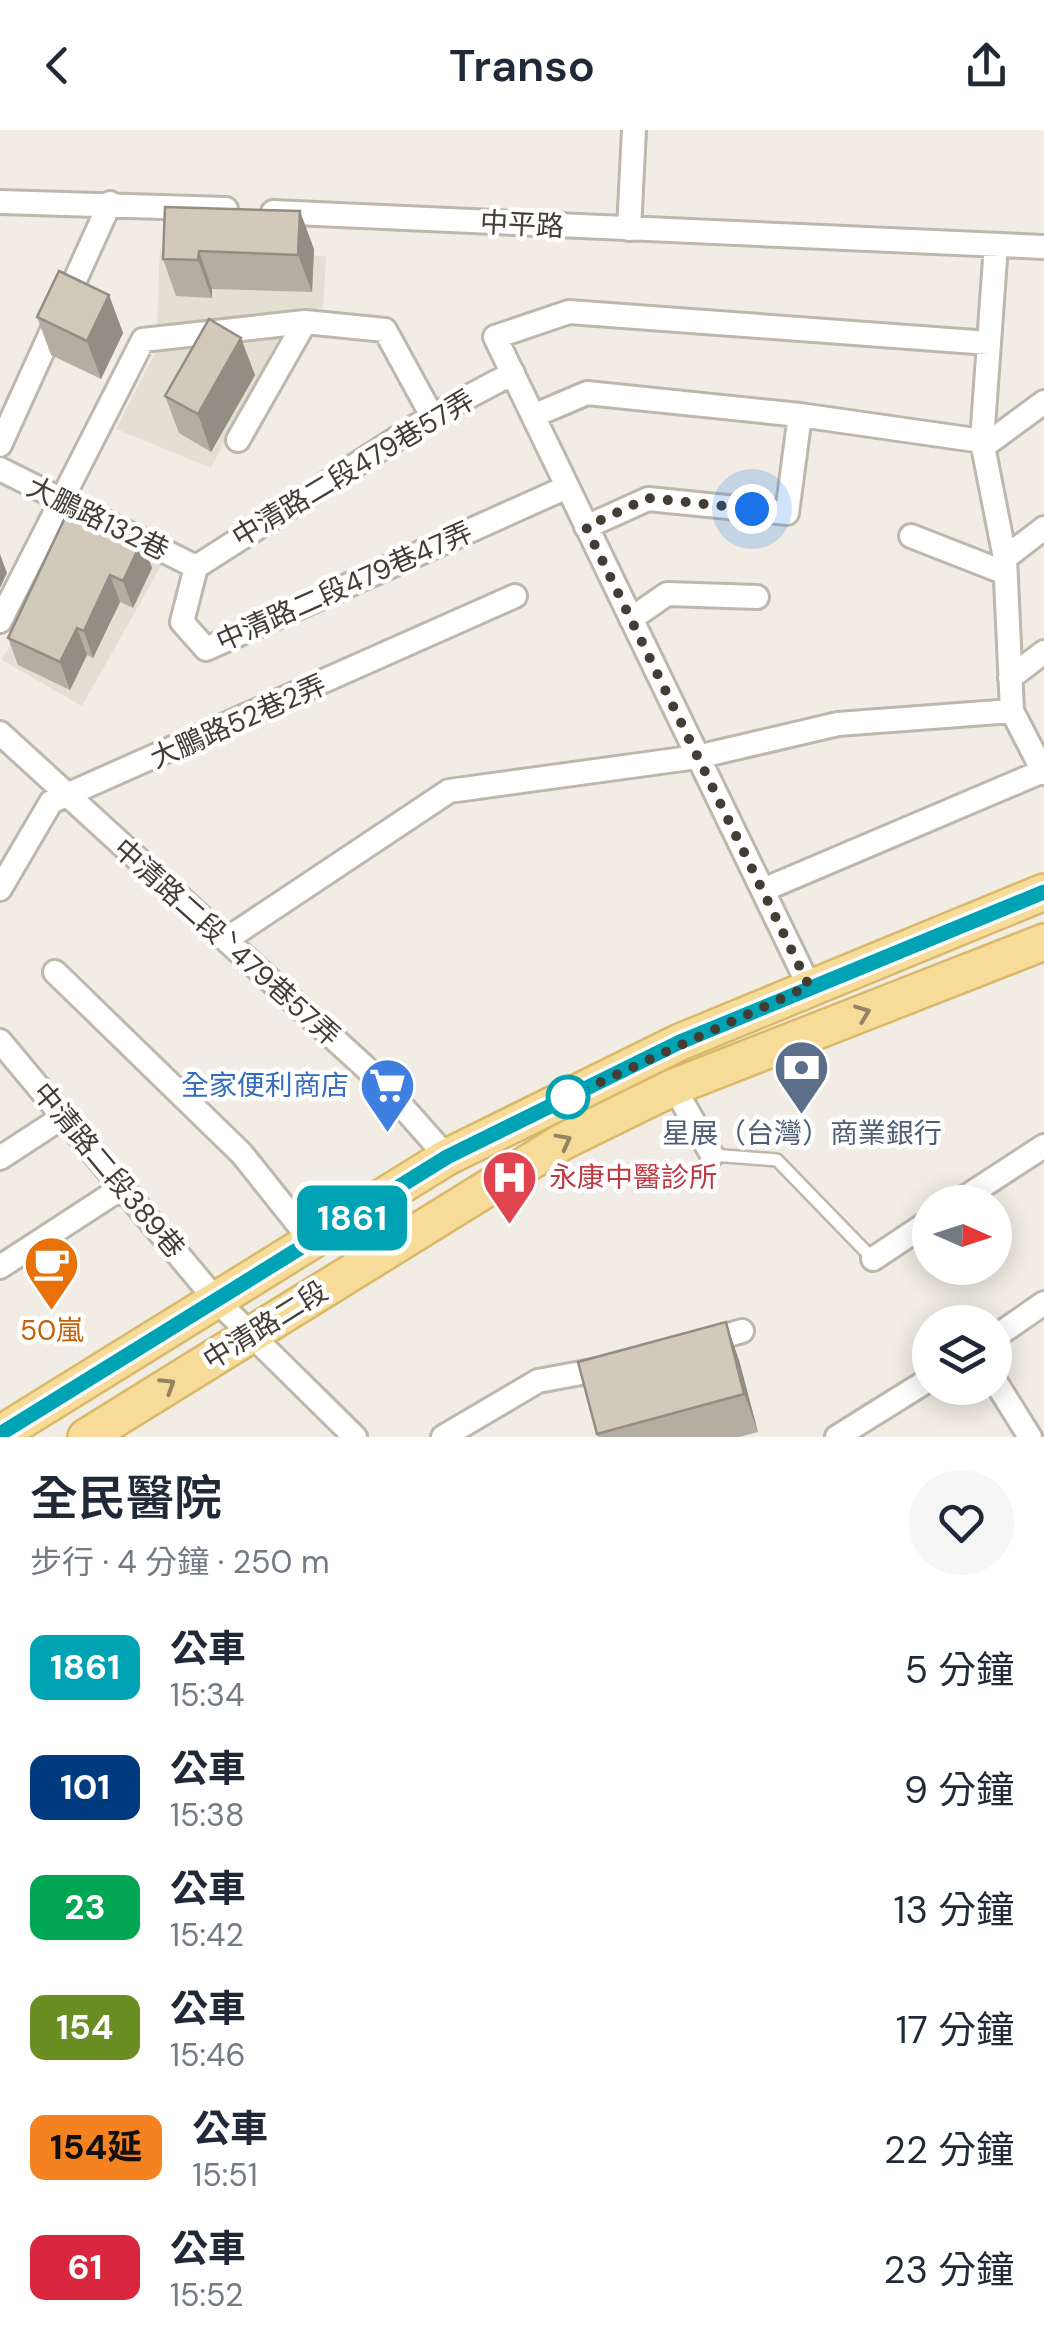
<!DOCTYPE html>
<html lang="zh-TW">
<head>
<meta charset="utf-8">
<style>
	:root { --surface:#fff; --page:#f6f6f7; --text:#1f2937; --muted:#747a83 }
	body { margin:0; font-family:"DM Sans","Noto Sans TC",sans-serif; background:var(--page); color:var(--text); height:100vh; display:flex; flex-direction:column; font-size:38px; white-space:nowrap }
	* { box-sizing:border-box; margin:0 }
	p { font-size:32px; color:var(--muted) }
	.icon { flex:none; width:55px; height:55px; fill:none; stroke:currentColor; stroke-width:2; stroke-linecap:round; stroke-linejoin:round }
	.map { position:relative; height:1307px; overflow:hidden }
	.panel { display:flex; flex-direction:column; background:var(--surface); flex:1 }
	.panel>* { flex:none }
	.badge { padding:0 20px; border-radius:15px; font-size:35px; line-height:65px }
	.needle { width:65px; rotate:93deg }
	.buttons { position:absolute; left:912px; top:1055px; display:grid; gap:20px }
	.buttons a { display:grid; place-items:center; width:100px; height:100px; border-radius:50%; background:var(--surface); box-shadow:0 5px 25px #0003; font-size:50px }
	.you { position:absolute; width:50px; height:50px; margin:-25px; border:8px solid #fff; border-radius:50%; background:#1a73e8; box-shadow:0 0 0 15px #1a73e833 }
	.map>.badge { position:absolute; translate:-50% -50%; box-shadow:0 0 0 5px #fff }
	.round { display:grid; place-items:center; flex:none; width:105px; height:105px; border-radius:52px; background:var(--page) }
	.head { display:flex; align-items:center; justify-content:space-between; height:170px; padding:0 30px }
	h1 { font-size:48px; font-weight:600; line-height:75px }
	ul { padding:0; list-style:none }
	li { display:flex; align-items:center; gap:30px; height:120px; padding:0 30px }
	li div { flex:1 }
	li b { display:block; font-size:38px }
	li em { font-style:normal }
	li .badge { min-width:110px; font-weight:700; text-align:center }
	header { display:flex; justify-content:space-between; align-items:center; height:130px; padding:0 30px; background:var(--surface); font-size:45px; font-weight:600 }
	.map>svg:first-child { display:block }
	.residential { fill:#e4dfd3 }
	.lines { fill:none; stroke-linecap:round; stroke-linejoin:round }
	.service-casing { stroke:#beb7ab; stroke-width:16 }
	.minor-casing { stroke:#beb7ab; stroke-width:28 }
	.primary-casing { stroke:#dab869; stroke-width:40 }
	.service { stroke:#fff; stroke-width:11 }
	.minor { stroke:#fff; stroke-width:22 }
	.primary { stroke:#f7db98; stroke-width:35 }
	.wall { fill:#b5ada1 }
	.shaded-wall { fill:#938d83 }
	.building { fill:#d2c9bb; stroke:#938d83; stroke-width:2.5 }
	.oneway { stroke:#948462 }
	.line-casing { stroke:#fff; stroke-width:22 }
	.line { stroke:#00a3b4; stroke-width:15 }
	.walk { stroke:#433d35; stroke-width:10; stroke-dasharray:0 18 }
	.stop-dot { fill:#fff; stroke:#00a3b4; stroke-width:5 }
	.labels { text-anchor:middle; stroke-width:9; stroke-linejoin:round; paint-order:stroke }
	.street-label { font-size:28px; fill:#433d35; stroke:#fff }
	.shop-label { font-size:28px; fill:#366cbe; stroke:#fff; text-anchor:end }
	.service-label { font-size:28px; fill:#4e5e75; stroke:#fff }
	.health-label { font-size:28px; fill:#be3a42; stroke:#fff; text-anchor:start }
	.food-label { font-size:28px; fill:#c56008; stroke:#fff }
</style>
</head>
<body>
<header><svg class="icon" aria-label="back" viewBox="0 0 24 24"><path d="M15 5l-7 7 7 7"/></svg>Transo<svg class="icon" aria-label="share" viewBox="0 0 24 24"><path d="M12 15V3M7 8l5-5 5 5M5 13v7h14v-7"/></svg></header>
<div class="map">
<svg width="1044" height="1307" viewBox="0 0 1044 1307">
	<rect width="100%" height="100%" fill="#f1ede4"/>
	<path class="residential" d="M160,119L326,126L323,178L157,195Z
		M279,208L211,338L116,299L158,217Z
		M78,392L166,427L82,576L2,530Z"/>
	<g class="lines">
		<defs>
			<path id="service" d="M712,1025L777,1030L873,1129"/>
			<path id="minor" d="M0,72L226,79
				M273,82L1044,117
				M629,99L634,0
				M996,115L982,311L1005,428L1012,581L1044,643
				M533,286L587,263L800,285L982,311
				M238,310L305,192
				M0,315L110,73
				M983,317L1044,272
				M0,339L196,437
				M586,397L648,369L787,383L800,285
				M911,406L1003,442
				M1005,428L1044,398
				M196,437L182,492L206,519L567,357
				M196,437L432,286L513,243
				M631,489L667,464L757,467
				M0,491L143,210L305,192L385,200L432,286
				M1010,548L1044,522
				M0,603L377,948L447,1027
				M0,759L51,672L515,466
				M763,760L1043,641
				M227,809L449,661L697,627L838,594L1012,581
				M55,842L242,1024L313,1113
				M809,856L495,207L569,182L989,213
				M0,911L216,1170L355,1307
				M674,957L712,1025
				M0,1028L66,985
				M958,1072L1044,1016
				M873,1129L930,1091
				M0,1137L123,1057
				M995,1207L1044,1173
				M701,1213L742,1201
				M995,1251L1030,1307
				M443,1307L538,1251L608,1238
				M837,1307L930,1249"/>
			<path id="primary" d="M0,1304L447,1027L680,912L1044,762
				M86,1307L562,1012L674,957L1044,812"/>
		</defs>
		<use href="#service" class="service-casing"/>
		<use href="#minor" class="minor-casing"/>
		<use href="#primary" class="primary-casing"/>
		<use href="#service" class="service"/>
		<use href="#minor" class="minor"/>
		<use href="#primary" class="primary"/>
	</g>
	<path class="wall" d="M165,77L314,119L312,162L212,159V168L176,166L163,129Z
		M109,165L123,203L101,249L51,225L37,187Z
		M255,245L211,322L179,303L165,266Z
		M142,411L152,438L133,478L120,472L93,528L87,525L70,560L18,535L8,508Z
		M739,1230L758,1302L739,1307H598L578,1232Z"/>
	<path class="shaded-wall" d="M300,81L314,119L312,162L298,125Z
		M199,121L212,159V168L198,130Z
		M109,165L123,203L101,249L87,211Z
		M241,208L255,245L211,322L198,284Z
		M142,411L152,438L133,478L123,451Z
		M0,424L7,443L0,458Z
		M110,445L120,472L93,528L84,501Z
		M77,498L87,525L70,560L60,532Z
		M726,1192L739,1230L758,1302L744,1264Z"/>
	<path class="building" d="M165,77L300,81L298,125L199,121L198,130L163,129Z
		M59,141L109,165L87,211L37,187Z
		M209,189L241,208L198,284L165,266Z
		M70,377L142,411L123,451L110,445L84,501L77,498L60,532L8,508Z
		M726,1192L744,1264L597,1304L578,1232Z"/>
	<defs><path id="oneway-chevron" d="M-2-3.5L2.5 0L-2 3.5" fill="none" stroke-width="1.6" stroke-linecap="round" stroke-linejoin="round" transform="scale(2.5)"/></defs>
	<g class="oneway">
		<use href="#oneway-chevron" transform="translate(863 883) rotate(-21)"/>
		<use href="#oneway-chevron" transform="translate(564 1011) rotate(-28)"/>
		<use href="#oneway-chevron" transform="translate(168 1255) rotate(-32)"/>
	</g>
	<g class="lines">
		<defs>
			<path id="line" d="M0,1304L447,1027L680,912L1044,762"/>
		</defs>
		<use href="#line" class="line-casing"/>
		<use href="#line" class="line"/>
		<path class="walk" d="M568,967L809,856L586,397L648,368L752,379"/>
	</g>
	<defs>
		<symbol id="bank-pin" viewBox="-11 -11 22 30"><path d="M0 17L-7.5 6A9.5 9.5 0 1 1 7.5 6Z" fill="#5c6f8a" stroke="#fff"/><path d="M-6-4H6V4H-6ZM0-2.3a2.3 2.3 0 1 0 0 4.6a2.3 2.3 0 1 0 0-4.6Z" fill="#fff"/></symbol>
		<symbol id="supermarket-pin" viewBox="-11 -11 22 30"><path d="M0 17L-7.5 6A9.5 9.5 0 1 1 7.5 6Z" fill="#3f7fe0" stroke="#fff"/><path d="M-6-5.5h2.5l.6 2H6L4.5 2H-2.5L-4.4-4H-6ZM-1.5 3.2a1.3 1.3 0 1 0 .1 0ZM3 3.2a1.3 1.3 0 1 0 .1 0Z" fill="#fff"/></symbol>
		<symbol id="hospital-pin" viewBox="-11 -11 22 30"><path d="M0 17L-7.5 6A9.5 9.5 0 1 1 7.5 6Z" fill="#e0444e" stroke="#fff"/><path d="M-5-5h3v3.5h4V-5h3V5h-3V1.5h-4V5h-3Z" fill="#fff"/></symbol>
		<symbol id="cafe-pin" viewBox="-11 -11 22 30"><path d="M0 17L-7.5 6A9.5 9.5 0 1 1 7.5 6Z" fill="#e8710a" stroke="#fff"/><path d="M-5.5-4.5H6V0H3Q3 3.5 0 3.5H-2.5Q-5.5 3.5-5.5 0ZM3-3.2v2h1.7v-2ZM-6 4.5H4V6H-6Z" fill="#fff"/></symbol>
	</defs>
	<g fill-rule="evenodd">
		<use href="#bank-pin" x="770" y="906" width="63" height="86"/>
		<use href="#supermarket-pin" x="356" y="924" width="63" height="86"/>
		<use href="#hospital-pin" x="478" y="1016" width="63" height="86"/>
		<use href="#cafe-pin" x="20" y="1102" width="63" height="86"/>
	</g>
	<circle class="stop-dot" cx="568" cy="967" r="20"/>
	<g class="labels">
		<g class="street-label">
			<text transform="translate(522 94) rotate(3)" y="10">中平路</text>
			<text transform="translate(353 338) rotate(-31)" y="10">中清路二段479巷57弄</text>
			<text transform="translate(98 388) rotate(26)" y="10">大鵬路132巷</text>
			<text transform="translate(344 456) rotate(-24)" y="10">中清路二段479巷47弄</text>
			<text transform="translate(238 591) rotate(-24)" y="10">大鵬路52巷2弄</text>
			<text transform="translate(227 812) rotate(42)" y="10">中清路二段ˋ479巷57弄</text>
			<text transform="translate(109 1040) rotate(50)" y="10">中清路二段389巷</text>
			<text transform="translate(265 1195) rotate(-32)" y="10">中清路二段</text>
		</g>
		<g class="shop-label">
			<text x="349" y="965">全家便利商店</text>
		</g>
		<g class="service-label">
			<text x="802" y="1013">星展（台灣）商業銀行</text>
		</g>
		<g class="health-label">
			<text x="549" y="1057">永康中醫診所</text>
		</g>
		<g class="food-label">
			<text x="52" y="1210">50嵐</text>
		</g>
	</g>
</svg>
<div class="buttons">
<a><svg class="needle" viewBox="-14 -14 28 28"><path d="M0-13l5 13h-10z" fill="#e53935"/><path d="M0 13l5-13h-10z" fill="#747a83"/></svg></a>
<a><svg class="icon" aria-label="layers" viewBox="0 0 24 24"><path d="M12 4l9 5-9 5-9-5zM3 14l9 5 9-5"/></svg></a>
</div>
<div class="you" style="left:752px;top:379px"></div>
<b class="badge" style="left:352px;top:1088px;background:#00a3b4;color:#fff">1861</b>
</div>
<section class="panel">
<div class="head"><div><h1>全民醫院</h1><p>步行 · 4 分鐘 · 250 m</p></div><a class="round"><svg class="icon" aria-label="heart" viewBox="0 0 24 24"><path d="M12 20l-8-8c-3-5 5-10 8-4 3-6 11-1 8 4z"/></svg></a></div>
<ul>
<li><span class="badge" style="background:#00a3b4;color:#fff">1861</span><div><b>公車</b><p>15:34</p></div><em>5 分鐘</em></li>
<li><span class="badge" style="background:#003b80;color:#fff">101</span><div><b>公車</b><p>15:38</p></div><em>9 分鐘</em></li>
<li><span class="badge" style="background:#00a651;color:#fff">23</span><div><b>公車</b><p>15:42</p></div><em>13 分鐘</em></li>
<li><span class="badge" style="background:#6b8e23;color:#fff">154</span><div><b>公車</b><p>15:46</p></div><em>17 分鐘</em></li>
<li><span class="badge" style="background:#f58220;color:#111">154延</span><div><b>公車</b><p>15:51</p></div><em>22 分鐘</em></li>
<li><span class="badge" style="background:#d7263d;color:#fff">61</span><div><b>公車</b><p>15:52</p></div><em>23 分鐘</em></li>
</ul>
</section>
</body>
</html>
